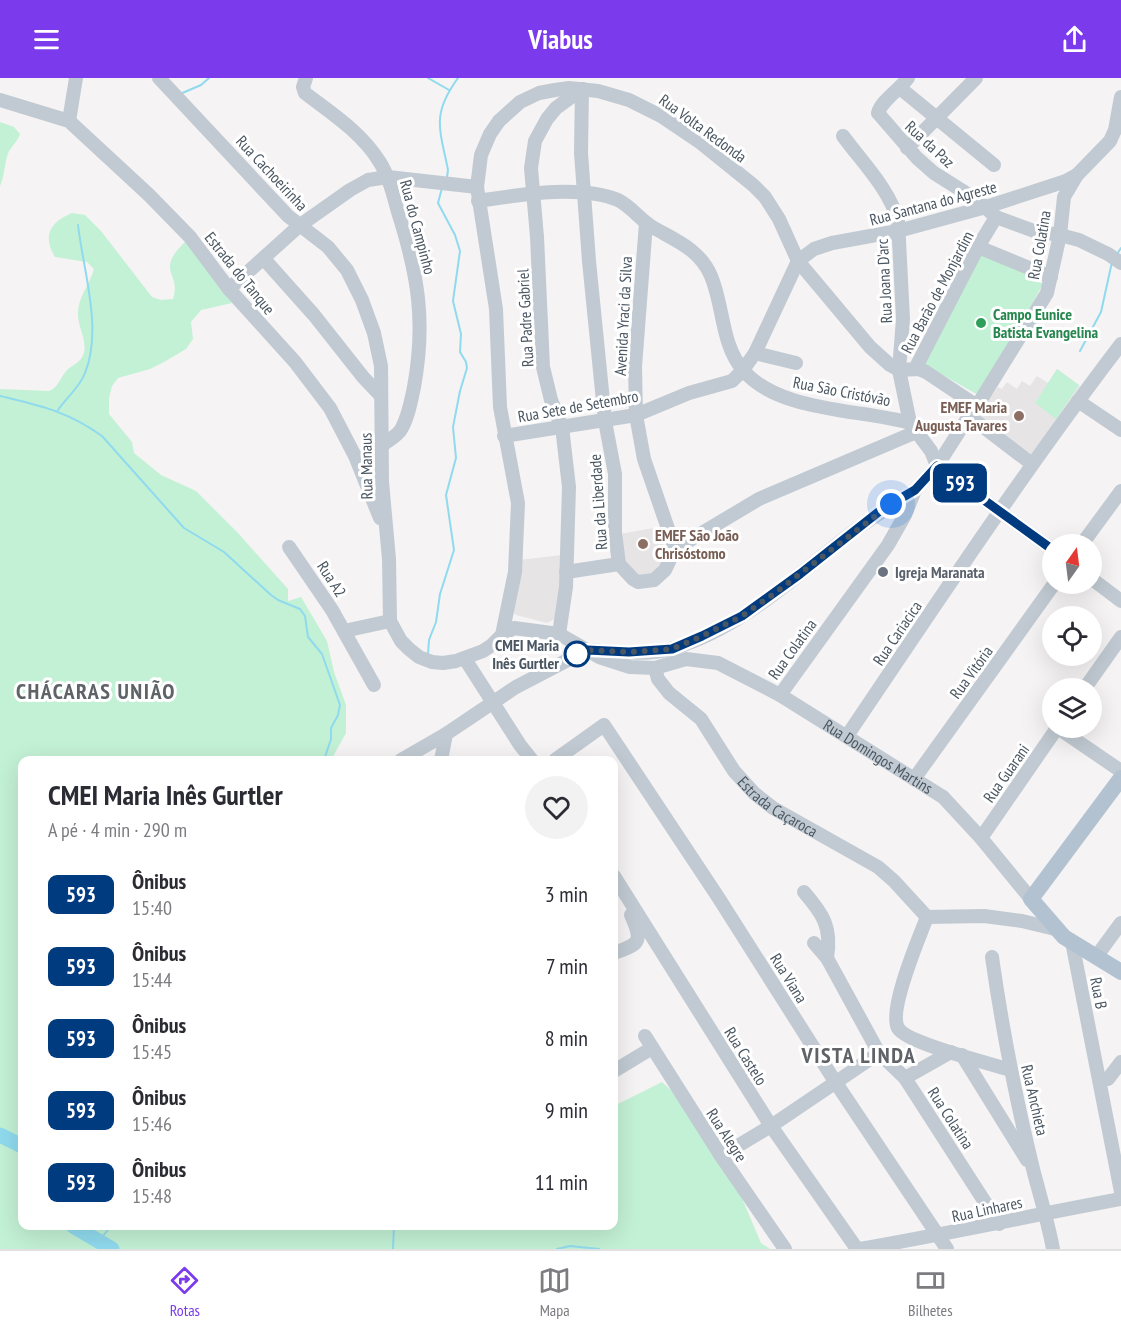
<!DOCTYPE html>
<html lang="pt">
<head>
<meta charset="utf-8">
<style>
	:root { --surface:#fff; --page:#f2f2f3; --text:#2b2b33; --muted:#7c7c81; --line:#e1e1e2; --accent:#7c3aed }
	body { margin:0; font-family:"PT Sans Narrow",sans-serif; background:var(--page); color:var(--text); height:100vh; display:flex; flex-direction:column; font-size:22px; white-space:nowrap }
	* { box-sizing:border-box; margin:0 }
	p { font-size:20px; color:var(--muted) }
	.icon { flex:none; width:33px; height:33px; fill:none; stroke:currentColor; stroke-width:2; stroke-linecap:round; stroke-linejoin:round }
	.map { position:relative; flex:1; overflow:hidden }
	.side { position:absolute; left:18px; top:678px; width:600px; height:474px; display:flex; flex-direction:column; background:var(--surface); border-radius:12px; box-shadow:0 6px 24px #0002 }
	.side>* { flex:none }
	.badge { padding:0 12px; border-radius:9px; font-size:21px; line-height:39px }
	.needle { width:39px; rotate:14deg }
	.buttons { position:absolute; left:1042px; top:456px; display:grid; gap:12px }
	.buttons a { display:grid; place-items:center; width:60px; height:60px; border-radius:50%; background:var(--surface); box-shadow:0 6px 24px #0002; font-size:30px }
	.you { position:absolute; width:30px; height:30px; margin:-15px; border:4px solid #fff; border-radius:50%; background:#1a73e8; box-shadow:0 0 0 9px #1a73e833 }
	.map>.badge { position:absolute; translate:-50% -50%; box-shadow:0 0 0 3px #fff }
	.round { display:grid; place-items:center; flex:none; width:63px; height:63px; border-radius:32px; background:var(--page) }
	.headline { display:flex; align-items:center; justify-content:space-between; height:102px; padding:0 30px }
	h1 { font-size:28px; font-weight:600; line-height:45px }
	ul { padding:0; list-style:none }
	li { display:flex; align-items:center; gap:18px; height:72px; padding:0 30px }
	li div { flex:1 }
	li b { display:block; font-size:22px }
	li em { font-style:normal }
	li .badge { min-width:66px; font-weight:700; text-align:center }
	header { display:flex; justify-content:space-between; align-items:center; height:78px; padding:0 30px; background:var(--accent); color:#fff; font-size:27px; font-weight:600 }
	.dock { display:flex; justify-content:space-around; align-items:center; height:84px; border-top:2px solid var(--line); background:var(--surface); font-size:16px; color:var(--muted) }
	.dock a { display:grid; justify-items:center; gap:3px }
	.dock .selected { color:var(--accent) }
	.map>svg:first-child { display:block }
	.education { fill:#e6e4e5 }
	.green { fill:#c3f1d5 }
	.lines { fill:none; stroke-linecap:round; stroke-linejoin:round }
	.stream { stroke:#90daee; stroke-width:2 }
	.river { stroke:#90daee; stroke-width:15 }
	.minor { stroke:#c1cad2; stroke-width:14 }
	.major { stroke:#b3c2d1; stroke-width:16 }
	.line-casing { stroke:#fff; stroke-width:14 }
	.line { stroke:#003b80; stroke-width:9 }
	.walk { stroke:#4a5661; stroke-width:6; stroke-dasharray:0 10.8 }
	.leisure-dot { fill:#2e9e5b; stroke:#fff; stroke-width:2 }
	.education-dot { fill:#8d6e63; stroke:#fff; stroke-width:2 }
	.worship-dot { fill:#6b7280; stroke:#fff; stroke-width:2 }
	.stop-dot { fill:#fff; stroke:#003b80; stroke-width:3 }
	.labels { text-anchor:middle; stroke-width:6; stroke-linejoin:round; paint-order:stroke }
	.street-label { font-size:16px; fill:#4a5661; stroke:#fff }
	.leisure-label { font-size:16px; font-weight:bold; fill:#27864d; stroke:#fff; text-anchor:start }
	.education-label { font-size:16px; font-weight:bold; fill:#785e54; stroke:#fff; text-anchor:end }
	.worship-label { font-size:16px; font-weight:bold; fill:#5b616d; stroke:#fff; text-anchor:start }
	.stop-label { font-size:16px; font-weight:bold; fill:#4a5661; stroke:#fff; text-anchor:end }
	.district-label { font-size:22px; font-weight:bold; letter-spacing:1.5px; fill:#5f6368; stroke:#fff }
</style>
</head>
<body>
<header><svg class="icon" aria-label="menu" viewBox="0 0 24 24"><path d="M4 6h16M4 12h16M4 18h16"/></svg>Viabus<svg class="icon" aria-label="share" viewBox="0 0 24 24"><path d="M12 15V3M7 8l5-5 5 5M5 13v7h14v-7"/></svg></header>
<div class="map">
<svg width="1121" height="1171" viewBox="0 0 1121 1171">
	<rect width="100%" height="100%" fill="#f5f3f3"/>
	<path class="education" d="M1057,291L1080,308L1030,380L980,342L979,335L998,309L1002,311L1007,304L1017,311L1022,303L1030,308L1037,298L1048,305Z
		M659,449L666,477L665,483L649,498L641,499L626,490L620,456Z
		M562,477L559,514L555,541L547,545L516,537L513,534L519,482Z"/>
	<path class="green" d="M0,44L14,49L20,56C17,64 13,67 9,73C4,84 5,97 0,108Z
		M72,135L85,137L101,153L152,219L161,222L173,221C182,194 153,194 187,162L232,225L201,232L191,244L193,261L186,271L164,284L150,291L118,300L112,308L109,320V336L132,364L134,375L161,397L196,413L238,455L288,511V523L301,519L327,563L334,594L346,627V655L331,682H22V1148H614V1028L662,1004L675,1016L738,1111L761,1165L770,1171H0V311L49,313C57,310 59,303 64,296C68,289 76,287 81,281C91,267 77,250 78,235C78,219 90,206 94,191L87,184L55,179C42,158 50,144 72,135Z
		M980,171L1043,206L980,318L920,284Z
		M1057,291L1079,307L1056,341L1035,325Z"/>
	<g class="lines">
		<path class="stream" d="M428,0L449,12
			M180,16L201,7L209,0
			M447,99L448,92C440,51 431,37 458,0
			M1117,176L1121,170
			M1080,273L1101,234L1112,184
			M0,318C41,328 67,333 102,358L184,450L224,474L271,517L278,522L300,531L305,538L308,559L322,576L340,627L338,637L331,650V661L324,682
			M58,332C66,320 80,309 85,295C103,251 83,192 78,147
			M428,576L429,562L436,544L440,516L454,472L446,417L456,380L453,349L460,313L467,290L466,284L460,274L461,256L453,223L460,173L455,157L438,125L442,110
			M99,1163L111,1148
			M393,1171L394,1148
			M557,1171L570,1168L599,1171"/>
		<path class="river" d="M0,1057L22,1068
			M73,1148L112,1171"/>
		<g class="minor">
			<path id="s1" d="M159,0L288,138L328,169L347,192L362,222L374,255L381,288L382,404L389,481L390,543L401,563L409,571L419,579L432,584L443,585L456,583L483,573L492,567L502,557L514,550L559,556L599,579L630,589L655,590L686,581L718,585L780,617L943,719L981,760L1031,821"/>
			<path d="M306,0L303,9L305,15C331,35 361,54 379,83C389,98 393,116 398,134C418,197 426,243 414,309C411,323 408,341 400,353C395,359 388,363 382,367"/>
			<path d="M908,0C900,11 881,23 878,35L917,80L934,95L977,122L996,139L1034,153L1060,157L1079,162L1108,176L1121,185"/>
			<path d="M900,10L994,87"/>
			<path d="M582,11L581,75L589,183L605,343L615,396V455L619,486L633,501L638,504L654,502L665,492L675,471L759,421L916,354"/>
			<path d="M0,22L69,43L149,117L190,159L229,211L295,284L330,330L355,378L380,440"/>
			<path d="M69,43L76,0"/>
			<path d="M843,58C862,84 890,112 898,143L903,241L899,292L910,345L931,373L937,388"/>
			<path d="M907,70L976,0"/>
			<path d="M478,123C518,117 580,106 618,122C632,129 640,142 654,150C677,163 700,172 711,198C724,229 721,266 743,292C778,334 860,331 910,345"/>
			<path d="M646,145L635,289L636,337L644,381L675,471"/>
			<path d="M978,169L1051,199"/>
			<path d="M264,181L314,237L363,299L381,318"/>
			<path d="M229,211L299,148L350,112L368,102L388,99L477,109"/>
			<path d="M755,275L796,285"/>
			<path d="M915,291L978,169L996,139"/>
			<path d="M1078,323L1121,352"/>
			<path d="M969,338L1032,386"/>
			<path d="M504,358L636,337L689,315L732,303L743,292L755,275L798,183L814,171L832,165L898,153L986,129L1066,103L1077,97"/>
			<path d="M937,388L1053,472"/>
			<path d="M1082,466L1121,413"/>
			<path d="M289,469L332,532L374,607"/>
			<path d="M566,494L619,486"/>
			<path d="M1092,501L1121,523"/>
			<path d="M344,553L390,543"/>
			<path d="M559,556L566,509L569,409L562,349L551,322L543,289L537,159L531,90L535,63L547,41L556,30L582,11"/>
			<path d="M502,557L515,494L518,425L500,329L496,231L477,109L481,77L490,56L499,43L520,24L539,15L555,12L569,10L598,13L629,22L661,38L701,65L753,107L765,119L779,141L798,183L870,269L890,287L899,292L919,291L926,294L977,328"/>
			<path d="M591,572C618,574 648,578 674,570C742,550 799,495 854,453C874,438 894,426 915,412"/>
			<path d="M465,581L520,667L532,682"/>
			<path id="s2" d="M655,590L658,601L669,615L701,641L734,693L754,715L773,730L878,789L894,803L927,839L984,838L1022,843L1055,851"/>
			<path d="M1085,610L1121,559"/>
			<path d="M780,617L888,467L905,437L915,412L937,388L969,338L977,328L1047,215L1060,157L1064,119L1077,97L1110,63L1115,52L1121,19"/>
			<path d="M1058,650L1121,693"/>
			<path d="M847,658C936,526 1024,393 1121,266"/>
			<path d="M401,682L446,656L516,609L587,572"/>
			<path d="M441,682L446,656"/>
			<path d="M555,682L604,647L718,819L836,1005L947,1171"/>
			<path d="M914,701L1054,506"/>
			<path d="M981,760L1057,650"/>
			<path d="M614,798L771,1048L857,1171"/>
			<path d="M804,814C823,836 832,849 827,880"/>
			<path d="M927,839C919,860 888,932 898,950C906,965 991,986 1011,992"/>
			<path d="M1072,864L1121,1114"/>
			<path d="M814,865L827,880L879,975L905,1000L999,1146"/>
			<path d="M614,875C640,866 643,864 631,837"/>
			<path d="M992,879C1002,950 1016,1021 1033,1091C1040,1118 1048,1144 1053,1171"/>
			<path d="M1096,879L1121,845"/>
			<path d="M645,958L721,1078L785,1171"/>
			<path d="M962,977L1027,1082"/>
			<path d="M614,993L652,970"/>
			<path d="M905,1000L951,974"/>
			<path d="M1108,1001L1121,984"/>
			<path d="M721,1078L771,1048L879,975"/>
			<path d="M860,1171C947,1156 1034,1137 1121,1121"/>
		</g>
		<path class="major" d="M1121,700L1031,821L1064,859L1121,894"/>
	</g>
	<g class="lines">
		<defs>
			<path id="line" d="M569,580L587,572L629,574L672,571L702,558L742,538L800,496L881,432L915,412L937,388L1053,472"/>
		</defs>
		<use href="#line" class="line-casing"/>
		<use href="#line" class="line"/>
		<path class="walk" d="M577,576L569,580L587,572L629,574L672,571L702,558L742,538L775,515L891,426"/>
	</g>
	<circle class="leisure-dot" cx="981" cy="245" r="6"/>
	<g class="education-dot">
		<circle cx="1019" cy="338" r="6"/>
		<circle cx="643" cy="466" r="6"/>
	</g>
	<circle class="worship-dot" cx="883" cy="494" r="6"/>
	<circle class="stop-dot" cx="577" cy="576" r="12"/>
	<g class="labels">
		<g class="street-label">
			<text transform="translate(703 50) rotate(36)" y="6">Rua Volta Redonda</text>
			<text transform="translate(930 66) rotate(43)" y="6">Rua da Paz</text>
			<text transform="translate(272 95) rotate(47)" y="6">Rua Cachoeirinha</text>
			<text transform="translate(933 125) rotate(-15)" y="6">Rua Santana do Agreste</text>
			<text transform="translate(418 149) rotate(75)" y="6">Rua do Campinho</text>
			<text transform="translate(1039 167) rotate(-80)" y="6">Rua Colatina</text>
			<text transform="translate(240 195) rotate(51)" y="6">Estrada do Tanque</text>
			<text transform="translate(884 203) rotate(-93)" y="6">Rua Joana D'arc</text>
			<text transform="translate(937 214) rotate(-62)" y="6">Rua Barão de Monjardim</text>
			<text transform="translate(623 238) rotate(-87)" y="6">Avenida Yraci da Silva</text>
			<text transform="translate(525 240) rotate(-93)" y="6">Rua Padre Gabriel</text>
			<text transform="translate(842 313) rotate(11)" y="6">Rua São Cristóvão</text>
			<text transform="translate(578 328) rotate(-10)" y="6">Rua Sete de Setembro</text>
			<text transform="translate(366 388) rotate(-91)" y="6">Rua Manaus</text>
			<text transform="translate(598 424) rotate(-94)" y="6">Rua da Liberdade</text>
			<text transform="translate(332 501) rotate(57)" y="6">Rua A2</text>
			<text transform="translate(897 555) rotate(-56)" y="6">Rua Cariacica</text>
			<text transform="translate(792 571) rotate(-54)" y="6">Rua Colatina</text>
			<text transform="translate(971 594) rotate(-54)" y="6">Rua Vitória</text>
			<text dy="6" stroke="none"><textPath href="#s1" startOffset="1179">Rua Domingos Martins</textPath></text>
			<text transform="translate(1006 695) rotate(-55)" y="6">Rua Guarani</text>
			<text dy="6" stroke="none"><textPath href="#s2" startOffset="189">Estrada Caçaroca</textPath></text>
			<text transform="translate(789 900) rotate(58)" y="6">Rua Viana</text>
			<text transform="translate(1099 915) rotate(79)" y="6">Rua B</text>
			<text transform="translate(746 978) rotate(58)" y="6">Rua Castelo</text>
			<text transform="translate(1035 1022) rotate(77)" y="6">Rua Anchieta</text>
			<text transform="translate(951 1040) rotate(57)" y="6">Rua Colatina</text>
			<text transform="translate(727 1057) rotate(57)" y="6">Rua Alegre</text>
			<text transform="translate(987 1131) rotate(-12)" y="6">Rua Linhares</text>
		</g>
		<g class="leisure-label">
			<text x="993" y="242">Campo Eunice<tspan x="993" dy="18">Batista Evangelina</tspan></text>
		</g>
		<g class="education-label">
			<text x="1007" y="335">EMEF Maria<tspan x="1007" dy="18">Augusta Tavares</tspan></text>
			<text x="655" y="463" text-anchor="start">EMEF São João<tspan x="655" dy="18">Chrisóstomo</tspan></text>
		</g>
		<g class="worship-label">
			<text x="895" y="500">Igreja Maranata</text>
		</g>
		<g class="stop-label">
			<text x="559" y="573">CMEI Maria<tspan x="559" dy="18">Inês Gurtler</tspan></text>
		</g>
		<g class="district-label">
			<text x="96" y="621">CHÁCARAS UNIÃO</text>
			<text x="859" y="985">VISTA LINDA</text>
		</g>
	</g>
</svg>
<div class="buttons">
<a><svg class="needle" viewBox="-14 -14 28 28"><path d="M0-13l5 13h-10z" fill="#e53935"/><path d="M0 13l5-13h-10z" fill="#7c7c81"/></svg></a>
<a><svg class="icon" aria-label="locate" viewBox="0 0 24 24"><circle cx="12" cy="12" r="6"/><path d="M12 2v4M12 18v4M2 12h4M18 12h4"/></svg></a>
<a><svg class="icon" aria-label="layers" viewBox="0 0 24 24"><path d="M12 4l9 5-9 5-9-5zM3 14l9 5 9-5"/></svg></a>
</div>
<div class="you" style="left:891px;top:426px"></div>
<b class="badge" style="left:960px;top:405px;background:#003b80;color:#fff">593</b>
<section class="side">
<div class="headline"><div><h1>CMEI Maria Inês Gurtler</h1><p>A pé · 4 min · 290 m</p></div><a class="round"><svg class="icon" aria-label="heart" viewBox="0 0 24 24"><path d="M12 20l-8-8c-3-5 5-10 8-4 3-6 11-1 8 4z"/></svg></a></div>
<ul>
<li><span class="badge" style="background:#003b80;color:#fff">593</span><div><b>Ônibus</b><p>15:40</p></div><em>3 min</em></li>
<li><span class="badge" style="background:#003b80;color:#fff">593</span><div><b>Ônibus</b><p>15:44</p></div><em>7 min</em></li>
<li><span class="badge" style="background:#003b80;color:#fff">593</span><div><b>Ônibus</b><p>15:45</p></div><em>8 min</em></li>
<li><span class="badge" style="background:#003b80;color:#fff">593</span><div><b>Ônibus</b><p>15:46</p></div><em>9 min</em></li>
<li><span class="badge" style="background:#003b80;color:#fff">593</span><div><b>Ônibus</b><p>15:48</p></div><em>11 min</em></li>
</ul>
</section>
</div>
<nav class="dock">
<a class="selected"><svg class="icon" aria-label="directions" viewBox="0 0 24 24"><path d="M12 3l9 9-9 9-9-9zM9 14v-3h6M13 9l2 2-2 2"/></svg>Rotas</a>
<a><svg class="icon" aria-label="map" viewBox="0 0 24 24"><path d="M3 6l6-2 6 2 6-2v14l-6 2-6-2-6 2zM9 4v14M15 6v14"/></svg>Mapa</a>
<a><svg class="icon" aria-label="tickets" viewBox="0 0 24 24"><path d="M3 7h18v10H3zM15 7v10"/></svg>Bilhetes</a>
</nav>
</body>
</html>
